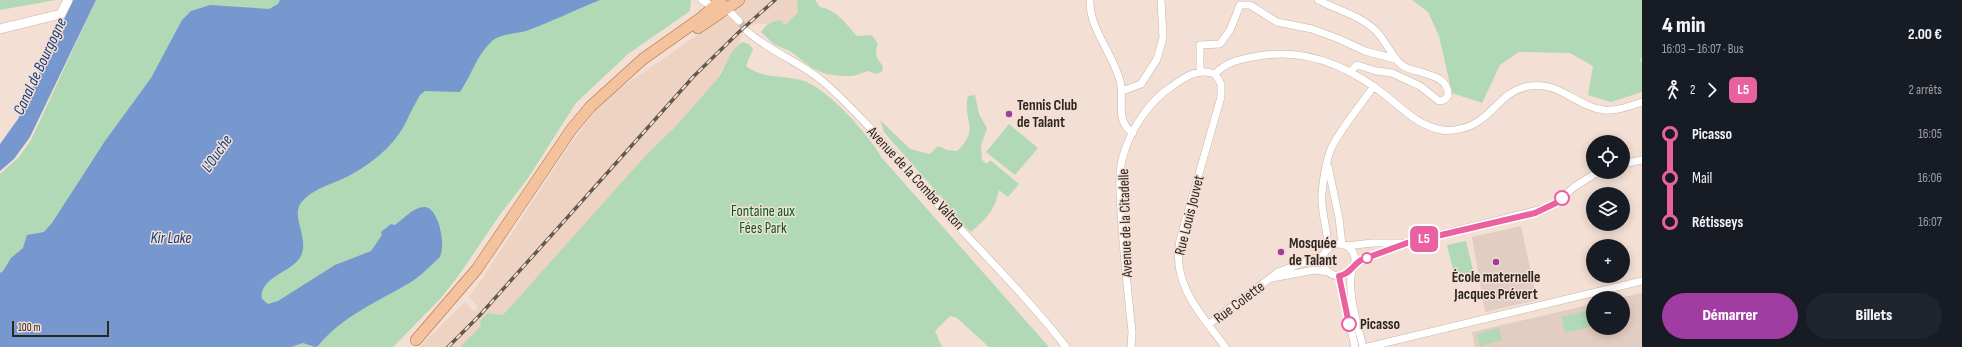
<!DOCTYPE html>
<html lang="fr">
<head>
<meta charset="utf-8">
<style>
	:root { --surface:#171b24; --page:#20242c; --text:#f1f3f6; --muted:#9ea1a6; --accent:#a13da2 }
	body { margin:0; font-family:"Sofia Sans Condensed",sans-serif; background:var(--page); color:var(--text); height:100vh; display:flex; flex-direction:column; font-size:15px; white-space:nowrap }
	* { box-sizing:border-box; margin:0 }
	p { font-size:13px; color:var(--muted) }
	.icon { flex:none; width:22px; height:22px; fill:none; stroke:currentColor; stroke-width:2; stroke-linecap:round; stroke-linejoin:round }
	.map { position:relative; flex:1; overflow:hidden }
	.panel { display:flex; flex-direction:column; background:var(--surface); width:320px }
	.panel>* { flex:none }
	.badge { padding:0 8px; border-radius:6px; font-size:14px; line-height:26px }
	.fabs { position:absolute; left:1586px; top:135px; display:grid; gap:8px }
	.fabs a { display:grid; place-items:center; width:44px; height:44px; border-radius:50%; background:var(--surface); box-shadow:0 2px 10px #0003; font-size:20px }
	.scale { position:absolute; left:12px; bottom:10px; width:97px; box-sizing:border-box; padding-left:4px; border:2px solid #2d2621; border-top:0; font-size:11px; line-height:14px; white-space:nowrap; color:#2d2621; -webkit-text-stroke:3px #f3dfd4; paint-order:stroke }
	.map>.badge { position:absolute; translate:-50% -50%; box-shadow:0 0 0 2px #fff }
	.legs { display:flex; align-items:center; gap:6px; height:44px; padding:0 20px; font-size:13px }
	.legs p { margin-inline-start:auto }
	.overview { display:flex; align-items:center; justify-content:space-between; height:68px; padding:0 20px }
	h1 { font-size:22px; font-weight:800; line-height:30px }
	.button { display:flex; gap:8px; margin-top:auto; padding:8px 20px }
	.button a { flex:1; height:46px; border-radius:24px; background:var(--accent); color:#fff; font-size:16px; font-weight:800; line-height:46px; text-align:center }
	.button a+a { background:var(--page); color:var(--text) }
	ul { padding:0 20px; list-style:none }
	li { display:flex; align-items:center; gap:14px; height:44px; font-size:15px }
	li i { display:grid; place-items:center; width:6px; height:100%; margin:0 5px; background:currentColor }
	li i::after { content:''; width:10px; height:10px; margin:-5px; border:3px solid; border-radius:50%; background:var(--surface) }
	li p { margin-inline-start:auto }
	li:first-child i { background:linear-gradient(#0000 50%,currentColor 0) }
	li:last-child i { background:linear-gradient(currentColor 50%,#0000 0) }
	main { display:flex; flex:1; min-height:0 }
	.map>svg:first-child { display:block }
	.built { fill:#eed3c3 }
	.education { fill:#e3cdc2 }
	.green { fill:#b1d9b6 }
	.water { fill:#7698cf }
	.lines { fill:none; stroke-linecap:round; stroke-linejoin:round }
	.minor-tunnel { stroke:#cbbab0; stroke-width:7; stroke-dasharray:7 3.5; stroke-linecap:butt }
	.minor-casing { stroke:#c8b5aa; stroke-width:8 }
	.tertiary-casing { stroke:#c8b5aa; stroke-width:10 }
	.primary-casing { stroke:#a97147; stroke-width:12 }
	.minor { stroke:#fff; stroke-width:7 }
	.tertiary { stroke:#fff; stroke-width:9 }
	.primary { stroke:#f4c29d; stroke-width:11 }
	.rail-casing { stroke:#625851; stroke-width:3.5 }
	.rail { stroke:#f3dfd4; stroke-width:2; stroke-dasharray:6; stroke-linecap:butt }
	.line-1-casing { stroke:#fff; stroke-width:9 }
	.line-1 { stroke:#ea619f; stroke-width:6 }
	.poi-dot { fill:#a13da2; stroke:#f3dfd4; stroke-width:1.5 }
	.stop-1-dot { fill:#fff; stroke:#ea619f; stroke-width:2 }
	.labels { text-anchor:middle; stroke-width:3; stroke-linejoin:round; paint-order:stroke }
	.poi-label { font-size:15px; font-weight:bold; fill:#2d2621; stroke:#f3dfd4; text-anchor:start }
	.street-label { font-size:15px; fill:#2d2621; stroke:#f3dfd4 }
	.park-label { font-size:15px; fill:#005c21; stroke:#f3dfd4 }
	.stop-label { font-size:15px; font-weight:bold; fill:#2d2621; stroke:#f3dfd4; text-anchor:start }
	.water-label { font-size:16px; font-style:italic; fill:#163e80; stroke:#f3dfd4 }
</style>
</head>
<body>
<main>
<div class="map">
<svg width="1642" height="347" viewBox="0 0 1642 347">
	<rect width="100%" height="100%" fill="#f3dfd4"/>
	<path class="built" d="M745,0H797L798,12L785,25L781,20L766,24L759,23L750,26L741,35L739,44L736,47L720,72L719,77L676,126L647,154L503,316L481,326L460,347H419L465,302L474,311L478,307L469,297L489,268L563,155L594,112L609,96L719,20L731,16L742,21L735,11L737,6Z"/>
	<path class="education" d="M1521,226L1537,300L1485,312L1472,237Z
		M1642,293V347H1475L1472,332L1593,304V328H1623V298H1619Z"/>
	<path class="green" d="M0,0H56L0,10Z
		M96,0H691L690,11L628,54L576,103L528,178L499,216L459,275L441,298L393,347H0V174L19,157L31,140Z
		M797,0H815L820,7C837,10 846,24 857,36L872,35L878,44C874,54 876,58 883,66L882,72L875,74L868,71L853,76H841L826,74L812,68L790,51L775,45L761,32C767,23 771,22 781,20L785,25L798,12Z
		M1412,0H1642V58L1640,59L1642,64V92L1611,102L1588,95L1593,66L1570,53L1519,52L1500,65L1482,103L1452,93L1439,36L1428,12Z
		M742,42L749,44L753,49L746,66C763,80 787,74 807,82C831,93 869,135 882,158L1049,347H989L957,318L950,316L935,331L942,347H460L481,326L480,321L488,313L503,315L647,154L676,126L719,77L730,55L736,47Z
		M975,95L979,114L987,128L981,146L982,160L987,164L990,160L1019,184L1008,197L999,190C995,210 986,219 971,232C959,221 947,211 941,196L935,194L933,188L884,132L880,120L910,149L930,154L938,146L947,150L957,151C981,129 962,120 968,96Z
		M1009,124L1038,148L1015,175L986,152Z
		M1466,241L1475,278L1456,282L1447,245Z
		M1586,311L1590,327L1565,333L1561,317Z
		M1499,328L1502,340L1480,346L1477,334Z"/>
	<path class="water" d="M73,0H96L30,137L14,159L0,171V144L18,119Z
		M280,0H600C575,10 551,22 526,31C515,34 499,34 491,42C477,55 471,76 460,92L425,91L420,95C415,104 410,113 406,122C396,143 374,162 354,173C338,183 313,187 301,203C290,217 312,241 299,259C290,272 258,279 262,299L268,304L278,301L335,265L371,251L382,235L381,232L391,224L395,225C403,219 414,207 424,207C439,206 447,248 439,258C430,266 421,276 411,282C379,301 342,316 318,346L315,347L303,343L291,347H0V273L3,271L11,258L23,248L27,235L44,232L52,223L105,141L151,78L182,20L191,11L210,5L269,9L278,4Z"/>
	<g class="lines">
		<path class="minor-tunnel" d="M739,21L747,31"/>
		<defs>
			<path id="minor" d="M702,0L708,4L715,5V3
				M1090,0C1089,29 1113,53 1120,81C1125,99 1114,121 1133,133
				M1318,0C1337,10 1359,15 1375,30C1386,40 1392,59 1403,66C1416,74 1450,73 1448,96L1444,100L1439,101L1420,86L1392,73L1376,71L1357,65L1351,71
				M727,9L739,21
				M747,31C771,53 802,62 827,85C865,119 898,160 932,198C977,248 1025,294 1066,347
				M1200,71V45L1220,44L1230,30L1240,5H1250L1277,22L1312,29L1339,39L1365,51L1395,59
				M1215,74C1227,61 1242,59 1258,56C1308,47 1351,67 1389,98C1406,112 1420,126 1442,130C1446,131 1450,130 1454,130C1492,126 1496,91 1530,86C1559,81 1577,107 1604,110C1617,111 1630,106 1642,102
				M1215,74L1221,84V97L1180,240C1171,284 1201,314 1225,347
				M1122,91L1141,84L1157,59L1163,38L1161,0
				M1623,164L1642,160
				M1328,166L1339,218L1342,245
				M1323 260a16 16 0 1 1 32 0a16 16 0 1 1-32 0Z
				M1347,246L1372,243H1401
				M1328,249C1328,233 1323,219 1322,203C1321,190 1326,161 1331,149C1339,131 1362,103 1374,86
				M1354,265L1361,261L1407,243L1546,208L1556,203L1574,187L1598,172
				M1352,269C1347,295 1357,321 1363,347
				M1339,276L1355,347
				M1272,278L1314,270L1329,272
				M1209,324L1278,272L1324,255
				M1131,347L1132,332C1128,292 1123,251 1121,211C1120,192 1118,174 1123,156C1130,131 1149,101 1171,87C1185,77 1197,68 1215,74
				M1368,347L1642,281"/>
			<path id="tertiary" d="M0,29L61,14L68,0"/>
			<path id="primary" d="M698,28L739,0
				M416,340L477,269L571,130L590,107L643,59L701,18L721,0"/>
		</defs>
		<use href="#minor" class="minor-casing"/>
		<use href="#tertiary" class="tertiary-casing"/>
		<use href="#primary" class="primary-casing"/>
		<use href="#minor" class="minor"/>
		<use href="#tertiary" class="tertiary"/>
		<use href="#primary" class="primary"/>
		<defs>
			<path id="rail" d="M448,347L480,315L694,76L739,32L775,0"/>
		</defs>
		<use href="#rail" class="rail-casing"/>
		<use href="#rail" class="rail"/>
	</g>
	<g class="lines">
		<defs>
			<path id="line-1" d="M1349,324L1339,276C1350,274 1352,266 1361,260L1407,243L1535,213L1556,203L1562,198"/>
		</defs>
		<use href="#line-1" class="line-1-casing"/>
		<use href="#line-1" class="line-1"/>
	</g>
	<g class="poi-dot">
		<circle cx="1009" cy="114" r="4"/>
		<circle cx="1281" cy="252" r="4"/>
		<circle cx="1496" cy="262" r="4"/>
	</g>
	<g class="stop-1-dot">
		<circle cx="1562" cy="198" r="7"/>
		<circle cx="1367" cy="258" r="5"/>
		<circle cx="1349" cy="324" r="7"/>
	</g>
	<g class="labels">
		<g class="poi-label">
			<text x="1017" y="110">Tennis Club<tspan x="1017" dy="17">de Talant</tspan></text>
			<text x="1289" y="248">Mosquée<tspan x="1289" dy="17">de Talant</tspan></text>
			<text x="1496" y="282" text-anchor="middle">École maternelle<tspan x="1496" dy="17">Jacques Prévert</tspan></text>
		</g>
		<g class="street-label">
			<text transform="translate(916 178) rotate(47)" y="5">Avenue de la Combe Valton</text>
			<text transform="translate(1189 215) rotate(-76)" y="5">Rue Louis Jouvet</text>
			<text transform="translate(1125 223) rotate(-92)" y="5">Avenue de la Citadelle</text>
			<text transform="translate(1239 302) rotate(-37)" y="5">Rue Colette</text>
		</g>
		<g class="park-label">
			<text x="763" y="216">Fontaine aux<tspan x="763" dy="17">Fées Park</tspan></text>
		</g>
		<g class="stop-label">
			<text x="1360" y="329">Picasso</text>
		</g>
		<g class="water-label">
			<text transform="translate(39 66) rotate(-65)" y="6">Canal de Bourgogne</text>
			<text transform="translate(216 153) rotate(-55)" y="6">L'Ouche</text>
			<text x="171" y="243">Kir Lake</text>
		</g>
	</g>
</svg>
<div class="fabs">
<a><svg class="icon" aria-label="locate" viewBox="0 0 24 24"><circle cx="12" cy="12" r="6"/><path d="M12 2v4M12 18v4M2 12h4M18 12h4"/></svg></a>
<a><svg class="icon" aria-label="layers" viewBox="0 0 24 24"><path d="M12 4l9 5-9 5-9-5zM3 14l9 5 9-5"/></svg></a>
<a>+</a>
<a>−</a>
</div>
<div class="scale">100 m</div>
<b class="badge" style="left:1424px;top:239px;background:#ea619f;color:#fff">L5</b>
</div>
<section class="panel">
<div class="overview"><div><h1>4 min</h1><p>16:03 – 16:07 · Bus</p></div><b>2.00 €</b></div>
<div class="legs"><svg class="icon" aria-label="walk" viewBox="0 0 24 24"><circle cx="13" cy="4" r="2"/><path d="M13 8l-2 6 4 7M11 14l-3 7M7 12l3-4h3l4 4"/></svg>2<svg class="icon" aria-label="forward" viewBox="0 0 24 24"><path d="M9 5l7 7-7 7"/></svg><b class="badge" style="background:#ea619f;color:#fff">L5</b><p>2 arrêts</p></div>
<ul>
<li><i style="color:#ea619f"></i><b>Picasso</b><p>16:05</p></li>
<li><i style="color:#ea619f"></i><span>Mail</span><p>16:06</p></li>
<li><i style="color:#ea619f"></i><b>Rétisseys</b><p>16:07</p></li>
</ul>
<div class="button"><a>Démarrer</a><a>Billets</a></div>
</section>
</main>
</body>
</html>
